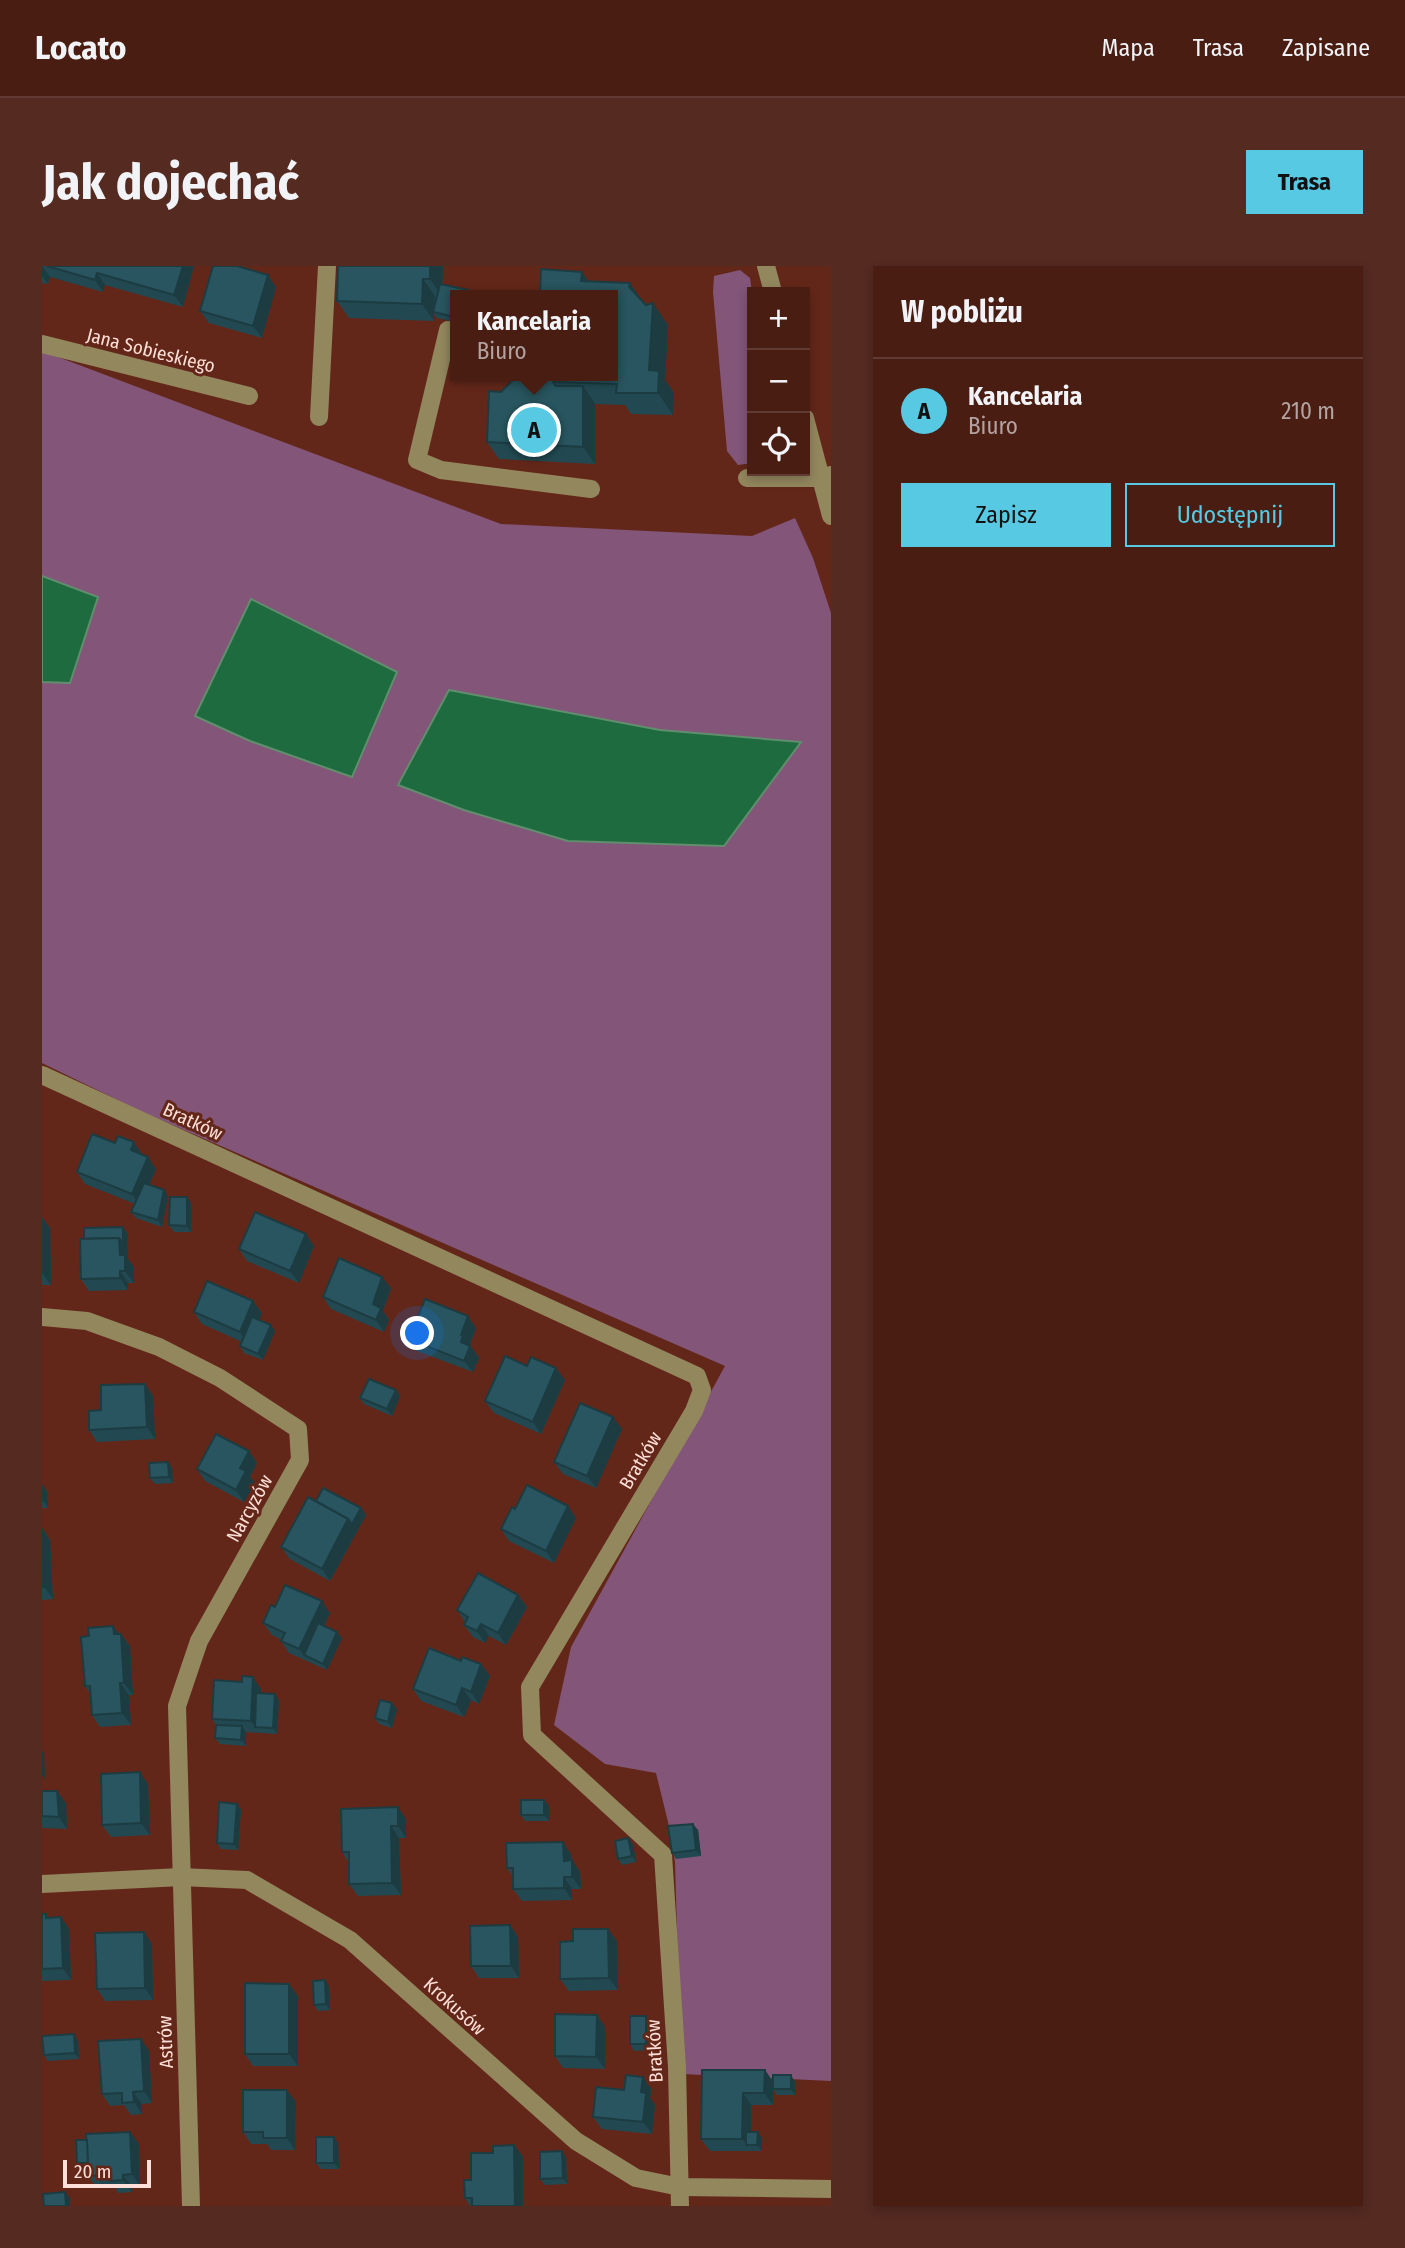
<!DOCTYPE html>
<html lang="pl">
<head>
<meta charset="utf-8">
<style>
	:root { --surface:#4a1d13; --page:#542a21; --text:#f1f3f6; --muted:#b2a2a0; --line:#613b33; --accent:#57c9e2 }
	body { margin:0; font-family:"Fira Sans Condensed",sans-serif; background:var(--page); color:var(--text) }
	.controls { position:absolute; right:21px; top:21px; display:grid; overflow:hidden; border-radius:0px; box-shadow:0 4px 10px #0003 }
	.controls button { width:63px; height:63px; display:grid; place-items:center; padding:0; border:0; border-bottom:2px solid var(--line); background:var(--surface); color:var(--text); font:35px sans-serif }
	.scale { position:absolute; left:21px; bottom:18px; width:88px; box-sizing:border-box; padding-left:7px; border:4px solid #ffdfd7; border-top:0; font-size:19px; line-height:24px; white-space:nowrap; color:#ffdfd7; -webkit-text-stroke:5px #632719; paint-order:stroke }
	.you { position:absolute; left:376px; top:1068px; width:24px; height:24px; margin:-18px; border:5px solid #fff; border-radius:50%; background:#1a73e8; box-shadow:0 0 0 10px #1a73e833 }
	.badge { display:grid; place-items:center; width:46px; height:46px; border-radius:50%; background:var(--accent); color:#111; font-size:23px; font-weight:700 }
	.pin { position:absolute; translate:-50% -50%; border:4px solid #fff; box-shadow:0 2px 7px #0006 }
	.popup { position:absolute; left:408px; top:24px; width:168px; height:91px; box-sizing:border-box; display:grid; place-content:center; border-radius:0px; background:var(--surface); filter:drop-shadow(0 2px 5px #0005); font-size:23px; white-space:nowrap; color:var(--muted) }
	.popup b { font-size:26px; color:var(--text) }
	.popup::after { content:''; position:absolute; left:50%; top:100%; margin-left:-14px; border:14px solid transparent; border-top-color:var(--surface) }
	.list { margin:0; padding:0; list-style:none }
	h2 { display:flex; justify-content:space-between; align-items:center; height:91px; margin:0; padding:0 28px; font-size:30px }
	h2 small { font-size:23px; font-weight:400; color:var(--muted) }
	.list li { display:grid; grid-template-columns:46px 1fr auto; gap:21px; align-items:center; box-sizing:border-box; height:105px; padding:0 28px; border-top:2px solid var(--line) }
	.list b { display:block; font-size:26px; white-space:nowrap }
	.list p { margin:0; font-size:23px; white-space:nowrap; color:var(--muted) }
	.list em { font-size:23px; font-style:normal; color:var(--muted) }
	.actions { display:flex; gap:14px; padding:21px 28px }
	.actions a { flex:1; padding:16px 0; border:2px solid var(--accent); border-radius:0px; text-align:center; font-size:24px; color:var(--accent) }
	.actions .main { background:var(--accent); color:#111 }
	.icon { flex:none; width:38px; height:38px; fill:none; stroke:currentColor; stroke-width:2; stroke-linecap:round; stroke-linejoin:round }
	.map { position:relative; flex:none; width:789px; height:1940px; overflow:hidden; border-radius:0px }
	header { display:flex; align-items:center; gap:42px; box-sizing:border-box; height:98px; padding:0 35px; background:var(--surface); border-bottom:2px solid var(--line) }
	header strong { font-size:33px }
	nav { display:flex; gap:38px; margin-inline-start:auto; font-size:24px }
	.intro { display:flex; align-items:center; justify-content:space-between; box-sizing:border-box; height:168px; padding:0 42px }
	h1 { margin:0; font-size:49px }
	.button { padding:18px 32px; border-radius:0px; background:var(--accent); color:#111; font-size:24px; font-weight:700 }
	main { display:flex; gap:42px; padding:0 42px }
	aside { flex:1; background:var(--surface); border-radius:0px; box-shadow:0 4px 10px #0003 }
	.map>svg:first-child { display:block }
	.green { fill:#825579 }
	.water { fill:#1d6b3f; stroke:#618e6d; stroke-width:2 }
	.lines { fill:none; stroke-linecap:round; stroke-linejoin:round }
	.minor { stroke:#93875e; stroke-width:18 }
	.wall { fill:#224952 }
	.shaded-wall { fill:#1c3c42 }
	.building { fill:#28555f; stroke:#1c3c42; stroke-width:2 }
	.labels { text-anchor:middle; stroke-width:6; stroke-linejoin:round; paint-order:stroke }
	.street-label { font-size:19px; fill:#ffdfd7; stroke:#632719 }
</style>
</head>
<body>
<header>
<strong>Locato</strong>
<nav><a>Mapa</a><a>Trasa</a><a>Zapisane</a></nav>
</header>
<div class="intro"><h1>Jak dojechać</h1><a class="button">Trasa</a></div>
<main>
<div class="map">
<svg width="789" height="1940" viewBox="0 0 789 1940">
	<rect width="100%" height="100%" fill="#632719"/>
	<g class="green">
		<path d="M698 4 708 12 710 26V197L696 199 685 185 671 26 672 10Z"/>
		<path d="M0 85 459 258 710 270 753 252 771 292 789 347V1815L639 1808 633 1596 628 1564 614 1507 563 1498 512 1459 529 1381 683 1100 94 843 0 797Z"/>
	</g>
	<g class="water">
		<path d="M0 310 56 331 28 417 0 416Z"/>
		<path d="M209 333 355 406 310 511 208 475 153 450Z"/>
		<path d="M407 424 618 464 759 476 682 580 526 575 422 544 356 519Z"/>
	</g>
	<g class="lines">
		<g class="minor">
			<path d="M724 0 731 26"/>
			<path d="M406 64 375 194 399 204 549 223"/>
			<path d="M0 78 207 130"/>
			<path d="M277 151 285 0"/>
			<path d="M763 152 789 250"/>
			<path d="M705 212H778L789 209"/>
			<path d="M0 809 655 1110 660 1124 652 1145 488 1421 490 1469 621 1589 635 1801 638 1940"/>
			<path d="M0 1051 45 1055 117 1081 178 1112 256 1163 258 1194 157 1375 135 1440 149 1940"/>
			<path d="M0 1618 139 1611 205 1614 308 1674 534 1875 594 1912 638 1921 789 1923"/>
		</g>
	</g>
	<g class="wall">
		<path d="M0 0H152L141 41 63 19 61 26 8 11 6 18 0 17Z"/>
		<path d="M296 0H401L400 18 413 29V56L395 52 392 48V55L307 52 295 35Z"/>
		<path d="M540 6 546 15 600 34 626 59 623 114 632 127 631 149 589 148 583 139 553 138V198L457 193 445 176 459 126 470 115 571 110V29H498V28Z"/>
		<path d="M234 21 220 72 167 57 158 45Z"/>
		<path d="M100 889 114 903 107 919 122 924 126 930 120 961 94 952 89 946 93 938 43 918 35 906Z"/>
		<path d="M149 937V966H132L127 959Z"/>
		<path d="M0 951 8 962 9 1019H0Z"/>
		<path d="M81 961 85 967 86 993 92 1001V1017H86V1024L47 1025 39 1013 42 973Z"/>
		<path d="M272 980 257 1017 205 995 197 983Z"/>
		<path d="M349 1022 341 1045 347 1054 342 1066 289 1043 281 1031Z"/>
		<path d="M152 1046 220 1047 217 1054 233 1065 221 1094 202 1087 198 1080 200 1076 160 1058Z"/>
		<path d="M434 1062 428 1079 437 1092 431 1106 375 1085 367 1073Z"/>
		<path d="M485 1100 523 1114 499 1168 452 1147 443 1135Z"/>
		<path d="M103 1118 111 1130 113 1173 55 1176 47 1164 59 1144Z"/>
		<path d="M354 1124 358 1130 350 1150 322 1138 318 1132Z"/>
		<path d="M580 1163 554 1222 521 1208 512 1196Z"/>
		<path d="M207 1185 215 1197 208 1211 213 1217 202 1236 163 1215 155 1203Z"/>
		<path d="M126 1196 130 1202 131 1217 113 1218 108 1212Z"/>
		<path d="M0 1220 5 1226 6 1242H0Z"/>
		<path d="M274 1235 319 1242 324 1249 288 1315 248 1293 239 1281Z"/>
		<path d="M473 1243 534 1252 512 1297 467 1275 459 1263Z"/>
		<path d="M0 1262 8 1274 11 1333 0 1334Z"/>
		<path d="M476 1329 485 1341 464 1379 447 1370 443 1377 431 1371 422 1359 423 1356 415 1344Z"/>
		<path d="M233 1341 288 1347 282 1360 300 1372 285 1404 247 1387 239 1375 240 1374 230 1369 221 1357Z"/>
		<path d="M71 1360 77 1368H79L88 1380 91 1429H87L89 1459 58 1461 50 1449 48 1427 43 1420Z"/>
		<path d="M419 1395 439 1398 448 1410 437 1438 429 1434 422 1451 379 1435 371 1423Z"/>
		<path d="M200 1416 219 1423V1427L237 1434 235 1468 204 1466V1480L178 1478 173 1472 174 1459 170 1453Z"/>
		<path d="M355 1443 350 1462 337 1458 333 1452Z"/>
		<path d="M106 1518 108 1569 69 1571 60 1559Z"/>
		<path d="M0 1525 24 1537 25 1563 0 1562Z"/>
		<path d="M502 1534 507 1540V1555H483L479 1549Z"/>
		<path d="M195 1538 199 1544 196 1584 179 1583 175 1577Z"/>
		<path d="M364 1553V1572H357L359 1629 316 1630 307 1618V1597L300 1586Z"/>
		<path d="M656 1564 659 1590 634 1593 630 1587Z"/>
		<path d="M591 1578 594 1596 580 1599 576 1593Z"/>
		<path d="M529 1588 530 1594 538 1606 539 1623H530V1634L480 1635 471 1623V1611L465 1602Z"/>
		<path d="M0 1648H4L6 1652 19 1651 27 1663 29 1714 0 1715Z"/>
		<path d="M468 1659 476 1671 477 1712H437L429 1700Z"/>
		<path d="M531 1675H575L576 1724 527 1725 518 1713Z"/>
		<path d="M110 1678 111 1734 63 1735 55 1723Z"/>
		<path d="M287 1720 288 1744 276 1745 272 1739Z"/>
		<path d="M256 1730V1800H211L203 1788Z"/>
		<path d="M555 1749 563 1761V1803L521 1802 513 1790Z"/>
		<path d="M604 1750 608 1756 609 1784 592 1785 588 1778Z"/>
		<path d="M99 1773 107 1785 110 1837 100 1838V1848L89 1849 82 1839 68 1840 60 1828Z"/>
		<path d="M36 1775 37 1793 6 1795 2 1789Z"/>
		<path d="M723 1804 731 1816H753V1829H735L731 1823V1839H709V1866L720 1872V1885H668L659 1873Z"/>
		<path d="M601 1811 609 1823 608 1832 613 1839 610 1868 560 1863 551 1851 582 1824Z"/>
		<path d="M254 1836 253 1884H229L225 1878H209L201 1866Z"/>
		<path d="M88 1866 97 1878 98 1920 90 1921V1926L76 1927 73 1921 55 1922 46 1910V1903H39L35 1897 45 1874Z"/>
		<path d="M296 1877 297 1903H279L274 1897Z"/>
		<path d="M472 1879 481 1891V1940H428L423 1932 429 1914 451 1887Z"/>
		<path d="M520 1885 524 1892 525 1918 503 1919 498 1913Z"/>
	</g>
	<g class="shaded-wall">
		<path d="M0 0 8 11 6 18 0 10Z"/>
		<path d="M141 0H152L141 41 132 29Z"/>
		<path d="M388 0H401L400 30 388 13Z"/>
		<path d="M540 6 555 28 539 15Z"/>
		<path d="M55 7 63 19 61 26 53 14Z"/>
		<path d="M226 9 234 21 220 72 211 60Z"/>
		<path d="M381 13 393 30 392 46H391L392 48V55L380 38Z"/>
		<path d="M588 17 603 39 587 21Z"/>
		<path d="M611 37 626 59 623 114 632 127 631 149 616 127 607 104Z"/>
		<path d="M541 120 553 137V198L541 181Z"/>
		<path d="M92 876 100 888 89 884Z"/>
		<path d="M106 891 114 903 99 940 90 928Z"/>
		<path d="M122 924 126 930 120 961 116 954Z"/>
		<path d="M145 931 149 937V966L145 960Z"/>
		<path d="M0 951 8 962 9 1019 0 1007Z"/>
		<path d="M81 961 85 967 86 993 92 1001V1017L83 1005 78 989 77 972Z"/>
		<path d="M264 968 272 980 257 1017 248 1005Z"/>
		<path d="M78 1005 86 1017V1024L78 1012Z"/>
		<path d="M340 1011 349 1022 341 1045 347 1054 342 1066 334 1054 331 1038Z"/>
		<path d="M211 1035 220 1047 206 1078 198 1066Z"/>
		<path d="M426 1050 434 1062 428 1079 437 1092 431 1106 422 1095 419 1076V1069Z"/>
		<path d="M229 1059 233 1065 221 1094 216 1088Z"/>
		<path d="M514 1102 523 1114 499 1168 491 1156Z"/>
		<path d="M103 1118 111 1130 113 1173 105 1161Z"/>
		<path d="M354 1124 358 1130 350 1150 345 1143Z"/>
		<path d="M571 1151 580 1163 554 1222 545 1210Z"/>
		<path d="M207 1185 215 1197 208 1211 213 1217 202 1236 194 1224 198 1202Z"/>
		<path d="M126 1196 130 1202 131 1217 127 1211Z"/>
		<path d="M1 1220 5 1226 6 1242 2 1235Z"/>
		<path d="M526 1240 534 1252 512 1297 504 1285Z"/>
		<path d="M319 1242 324 1249 288 1315 280 1303 306 1253Z"/>
		<path d="M0 1262 8 1274 11 1333 2 1321Z"/>
		<path d="M476 1329 485 1341 464 1379 456 1367Z"/>
		<path d="M280 1335 288 1347 268 1392 262 1389 257 1383Z"/>
		<path d="M439 1358 447 1370 443 1377 435 1365Z"/>
		<path d="M71 1360 80 1372 79 1368 88 1380 91 1429 82 1417 72 1368Z"/>
		<path d="M295 1366 300 1372 285 1404 281 1398Z"/>
		<path d="M439 1398 448 1410 437 1438 429 1426Z"/>
		<path d="M211 1411 219 1423 218 1461H213L209 1455Z"/>
		<path d="M78 1417 87 1429 89 1459 80 1447Z"/>
		<path d="M420 1422 429 1434 422 1451 414 1439Z"/>
		<path d="M233 1428 237 1434 235 1468 231 1462Z"/>
		<path d="M350 1437 355 1443 350 1462 346 1456Z"/>
		<path d="M200 1460 204 1466V1480L199 1474Z"/>
		<path d="M0 1484 2 1487 3 1514 0 1509Z"/>
		<path d="M98 1506 106 1518 108 1569 99 1557Z"/>
		<path d="M15 1525 24 1537 25 1563 17 1551Z"/>
		<path d="M502 1534 507 1540V1555L502 1549Z"/>
		<path d="M195 1538 199 1544 196 1584 192 1578Z"/>
		<path d="M356 1541 364 1553V1572L356 1560Z"/>
		<path d="M651 1558 656 1564 659 1590 654 1584Z"/>
		<path d="M349 1560 357 1572 359 1629 350 1617Z"/>
		<path d="M586 1572 591 1578 594 1596 590 1590Z"/>
		<path d="M521 1576 529 1588 530 1607 522 1595Z"/>
		<path d="M530 1594 538 1606 539 1623 530 1611Z"/>
		<path d="M522 1611 530 1623V1634L522 1622Z"/>
		<path d="M19 1651 27 1663 29 1714 21 1702Z"/>
		<path d="M468 1659 476 1671 477 1712 469 1700Z"/>
		<path d="M566 1663 575 1675 576 1724 567 1712Z"/>
		<path d="M102 1666 110 1678 111 1734 103 1722Z"/>
		<path d="M283 1714 287 1720 288 1744 284 1738Z"/>
		<path d="M247 1718 256 1730V1800L247 1788Z"/>
		<path d="M555 1749 563 1761V1803L554 1791Z"/>
		<path d="M604 1750 608 1756 609 1784 604 1778Z"/>
		<path d="M32 1768 36 1775 37 1793 33 1787Z"/>
		<path d="M99 1773 107 1785 110 1837 102 1825Z"/>
		<path d="M723 1804 731 1816V1839L722 1827Z"/>
		<path d="M749 1809 753 1816V1829L749 1823Z"/>
		<path d="M601 1811 609 1823 608 1832 613 1839 610 1868 601 1856 599 1826Z"/>
		<path d="M245 1824 254 1836 253 1884 245 1872Z"/>
		<path d="M91 1826 100 1838V1848L92 1836Z"/>
		<path d="M701 1827 709 1839V1879H705L700 1873Z"/>
		<path d="M88 1866 97 1878 98 1920 90 1908Z"/>
		<path d="M716 1866 720 1872V1885L715 1879Z"/>
		<path d="M292 1871 296 1877 297 1903 292 1897Z"/>
		<path d="M472 1879 481 1891V1940H473Z"/>
		<path d="M520 1885 524 1892 525 1918 521 1912Z"/>
		<path d="M81 1909 90 1921V1926L81 1914Z"/>
		<path d="M23 1926 28 1932V1940H24Z"/>
	</g>
	<g class="building">
		<path d="M5 0H141L132 29 55 7 53 14Z"/>
		<path d="M171 0H195L226 9 211 60 158 45Z"/>
		<path d="M296 0H388V13H381L380 38 295 35Z"/>
		<path d="M499 3 540 6 539 15 588 17 587 21 604 39 611 37 607 104 617 105 616 127H574L575 118 511 116V110H571V29H509L498 28Z"/>
		<path d="M398 18 426 24 424 29H413V51L391 46Z"/>
		<path d="M470 110H511V116L514 120H541V181L445 176 447 125 459 126 470 115Z"/>
		<path d="M50 868 73 877 76 870 92 876 89 884 106 891 90 928 35 906Z"/>
		<path d="M102 917 122 924 116 954 89 946Z"/>
		<path d="M128 931H145V960L127 959Z"/>
		<path d="M213 946 264 968 248 1005 197 983Z"/>
		<path d="M81 961V977L77 972 42 973V962Z"/>
		<path d="M77 972 78 989H83V1005H78V1012L39 1013 38 973Z"/>
		<path d="M297 992 340 1011 331 1038 339 1042 334 1054 281 1031Z"/>
		<path d="M165 1015 211 1035 198 1066 152 1046Z"/>
		<path d="M383 1033 426 1050 419 1069 421 1070 419 1076 428 1080 422 1095 367 1073Z"/>
		<path d="M210 1051 229 1059 216 1088 198 1080Z"/>
		<path d="M463 1090 485 1100 489 1091 514 1102 491 1156 443 1135Z"/>
		<path d="M327 1113 354 1124 345 1143 318 1132Z"/>
		<path d="M103 1118 105 1161 47 1164V1145L59 1144V1119Z"/>
		<path d="M538 1137 571 1151 545 1210 512 1196Z"/>
		<path d="M174 1168 207 1185 198 1202 204 1205 194 1224 155 1203Z"/>
		<path d="M126 1196 127 1211 108 1212 107 1197Z"/>
		<path d="M485 1219 526 1240 504 1285 459 1263 470 1241 473 1243Z"/>
		<path d="M0 1220H1L2 1235H0Z"/>
		<path d="M281 1222 319 1242 310 1258 306 1253 274 1235Z"/>
		<path d="M266 1231 306 1253 280 1303 239 1281Z"/>
		<path d="M0 1262 2 1321H0Z"/>
		<path d="M436 1307 476 1329 456 1367 439 1358 435 1365 422 1359 426 1351 415 1344Z"/>
		<path d="M243 1319 280 1335 257 1383 239 1375 243 1367 221 1357 229 1339 233 1341Z"/>
		<path d="M276 1357 295 1366 281 1398 262 1389Z"/>
		<path d="M71 1360 72 1368H79L82 1417H78L80 1447 50 1449 48 1420H43L39 1371 47 1370 46 1362Z"/>
		<path d="M387 1382 419 1395 420 1391 439 1398 429 1426 420 1422 414 1439 371 1423Z"/>
		<path d="M200 1410 211 1411 209 1455 170 1453 172 1414 200 1416Z"/>
		<path d="M214 1427 233 1428 231 1462 213 1461Z"/>
		<path d="M338 1434 350 1437 346 1456 333 1452Z"/>
		<path d="M174 1459 200 1460 199 1474 173 1472Z"/>
		<path d="M98 1506 99 1557 60 1559 59 1508Z"/>
		<path d="M0 1525H15L17 1551 0 1550Z"/>
		<rect x="479" y="1534" width="23" height="15"/>
		<path d="M177 1536 195 1538 192 1578 175 1577Z"/>
		<path d="M356 1541V1560H349L350 1617 307 1618V1586H300L299 1543Z"/>
		<path d="M651 1558 654 1584 630 1587 626 1560Z"/>
		<path d="M586 1572 590 1590 576 1593 573 1575Z"/>
		<path d="M521 1576 522 1595 530 1594V1611H522V1622L471 1623V1602H465L464 1577Z"/>
		<path d="M0 1648H4V1652L19 1651 21 1702 0 1703Z"/>
		<path d="M468 1659 469 1700H429L428 1660Z"/>
		<path d="M531 1663H566L567 1712 518 1713V1676L531 1675Z"/>
		<path d="M102 1666 103 1722 55 1723 53 1667Z"/>
		<path d="M283 1714 284 1738 272 1739 271 1715Z"/>
		<path d="M203 1717 247 1718V1788H203Z"/>
		<path d="M513 1748 555 1749 554 1791 513 1790Z"/>
		<rect x="588" y="1750" width="16" height="28"/>
		<path d="M32 1768 33 1787 2 1789 0 1770Z"/>
		<path d="M99 1773 102 1825 91 1826 92 1836 80 1837V1827L60 1828 56 1775Z"/>
		<path d="M660 1804H723L722 1827H701L700 1873H659Z"/>
		<path d="M584 1809 601 1811 599 1826 604 1827 601 1856 551 1851 554 1821 582 1824Z"/>
		<rect x="731" y="1809" width="18" height="14"/>
		<path d="M201 1824H245V1872H221V1866H201Z"/>
		<path d="M88 1866 90 1908 81 1909V1914L68 1915V1909L46 1910 44 1868Z"/>
		<path d="M704 1866H716L715 1879H704Z"/>
		<rect x="274" y="1871" width="18" height="26"/>
		<path d="M34 1874H45L46 1897H35Z"/>
		<path d="M472 1879 473 1940H430V1932H423L422 1914H429V1887H451V1880Z"/>
		<path d="M520 1885 521 1912 498 1913V1886Z"/>
		<path d="M23 1926 24 1940H2L1 1928Z"/>
	</g>
	<g class="labels">
		<g class="street-label">
			<text transform="translate(109 84) rotate(14)" y="7">Jana Sobieskiego</text>
			<text transform="translate(151 855) rotate(25)" y="7">Bratków</text>
			<text transform="translate(598 1194) rotate(-59)" y="7">Bratków</text>
			<text transform="translate(207 1242) rotate(-61)" y="7">Narcyzów</text>
			<text transform="translate(413 1740) rotate(42)" y="7">Krokusów</text>
			<text transform="translate(123 1776) rotate(-92)" y="7">Astrów</text>
			<text transform="translate(612 1785) rotate(-93)" y="7">Bratków</text>
		</g>
	</g>
</svg>
<div class="controls">
<button>+</button>
<button>−</button>
<button><svg class="icon" aria-label="locate" viewBox="0 0 24 24"><circle cx="12" cy="12" r="6"/><path d="M12 2v4M12 18v4M2 12h4M18 12h4"/></svg></button>
</div>
<div class="scale">20 m</div>
<div class="you"></div>
<div class="pin badge" style="left:492px;top:164px">A</div>
<div class="popup"><b>Kancelaria</b>Biuro</div>
</div>
<aside>
<h2>W pobliżu<small></small></h2>
<ul class="list">
<li><span class="badge">A</span><div><b>Kancelaria</b><p>Biuro</p></div><em>210 m</em></li>
</ul>
<div class="actions"><a class="main">Zapisz</a><a>Udostępnij</a></div>
</aside>
</main>
</body>
</html>
